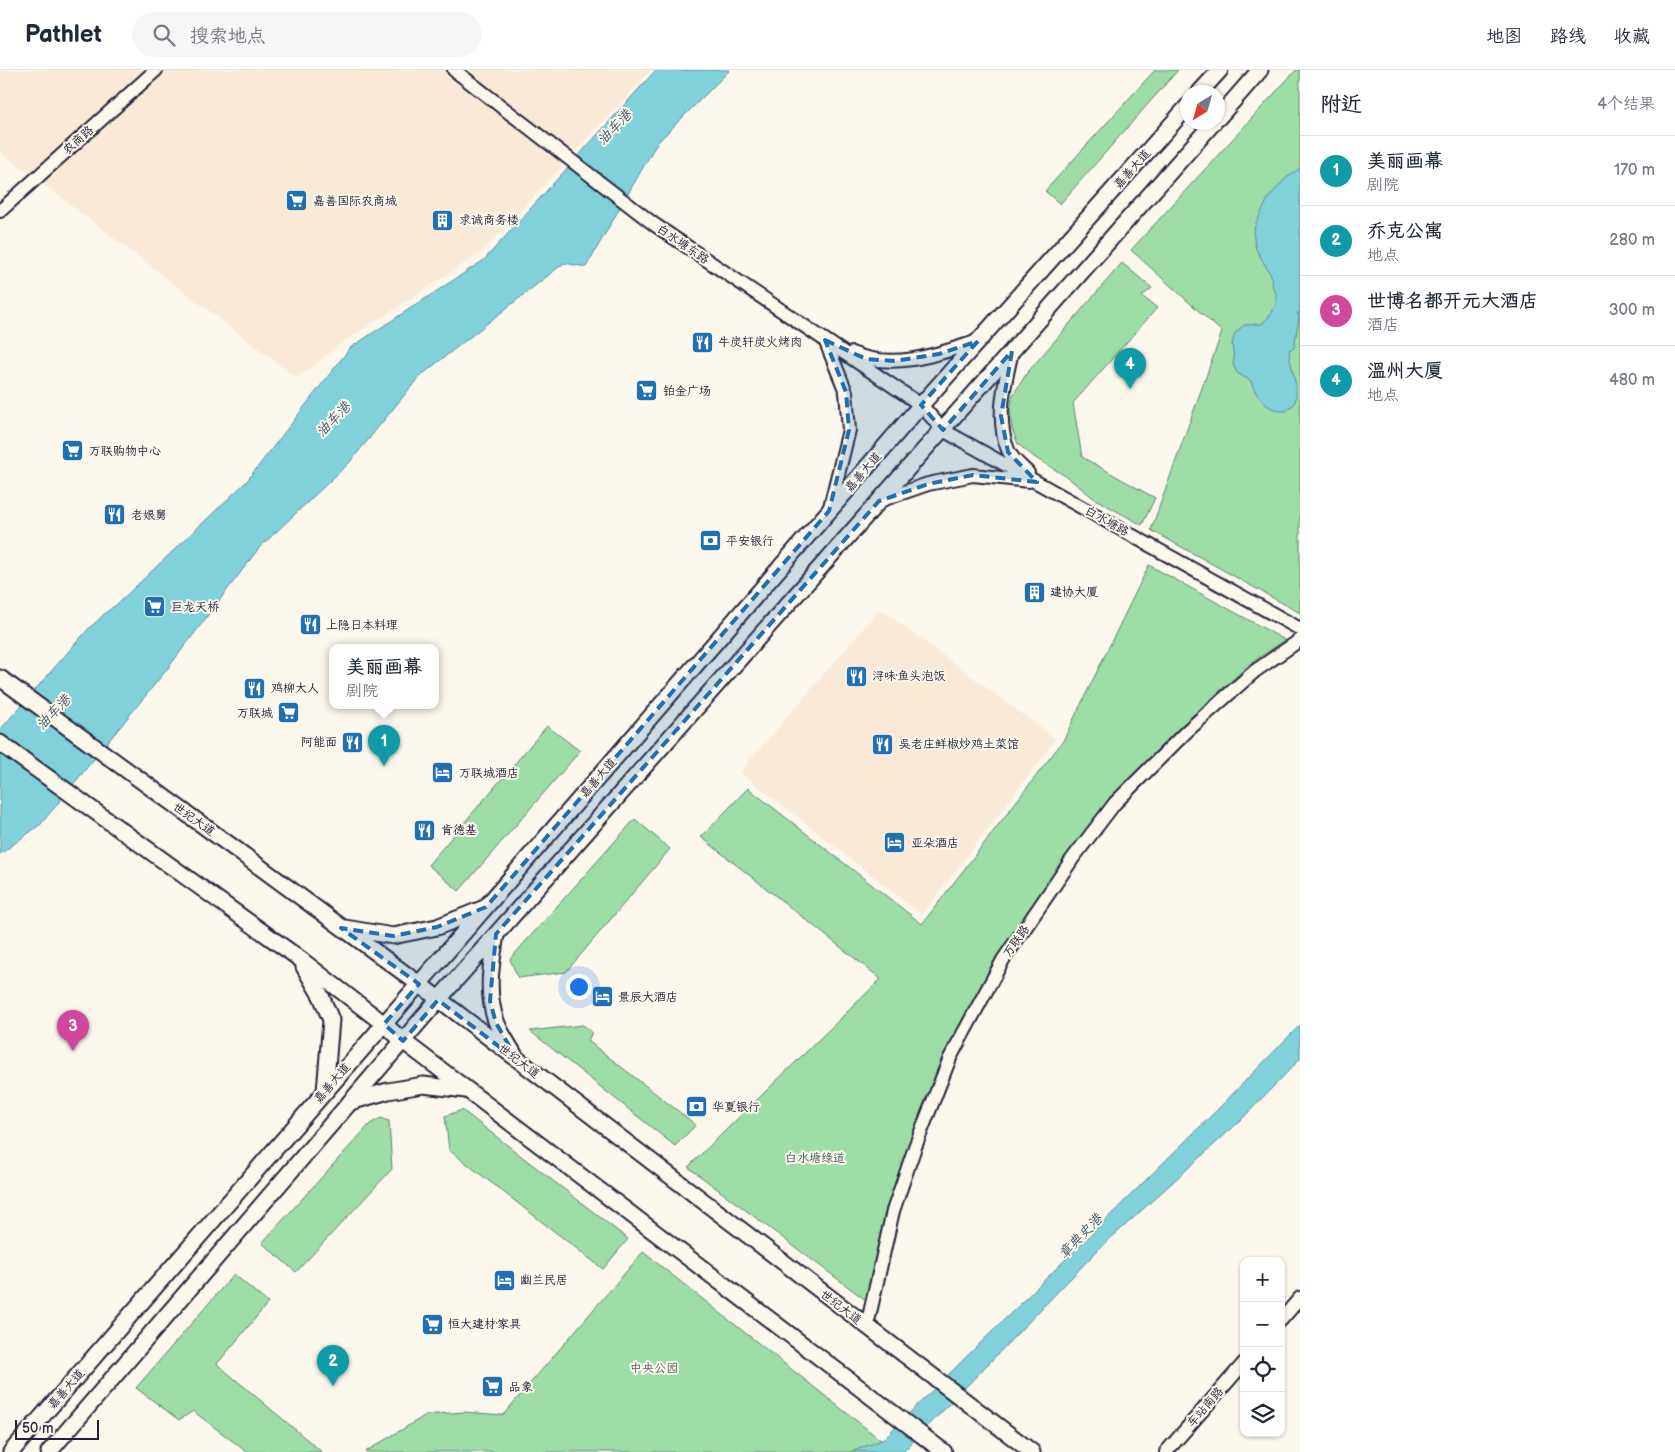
<!DOCTYPE html>
<html lang="zh">
<head>
<meta charset="utf-8">
<style>
	:root { --surface:#fff; --page:#f6f6f7; --text:#1f2937; --muted:#747a83; --line:#e0e1e3; --accent:#2563eb }
	body { margin:0; font-family:"Balsamiq Sans","LXGW WenKai TC",sans-serif; background:var(--page); color:var(--text) }
	.controls { position:absolute; right:15px; bottom:15px; display:grid; overflow:hidden; border-radius:10px; box-shadow:0 1px 4px #0004 }
	.controls button { width:45px; height:45px; display:grid; place-items:center; padding:0; border:0; border-bottom:1px solid var(--line); background:var(--surface); color:var(--text); font:25px sans-serif }
	.compass { position:absolute; left:1180px; top:15px; width:45px; height:45px; border-radius:50%; background:var(--surface); box-shadow:0 1px 4px #0004; rotate:217deg }
	.scale { position:absolute; left:15px; bottom:12px; width:84px; box-sizing:border-box; padding-left:5px; border:2px solid #22223b; border-top:0; font-size:14px; line-height:18px; white-space:nowrap; color:#22223b; -webkit-text-stroke:4px #fbf7ec; paint-order:stroke }
	.you { position:absolute; left:578px; top:916px; width:18px; height:18px; margin:-12px; border:4px solid #fff; border-radius:50%; background:#1a73e8; box-shadow:0 0 0 8px #1a73e833 }
	.badge { display:grid; place-items:center; width:32px; height:32px; border-radius:50%; background:var(--accent); color:#fff; font-size:16px; font-weight:700 }
	.pin { position:absolute; translate:-50% -41px; filter:drop-shadow(0 1px 2px #0008) }
	.pin::after { content:''; position:absolute; top:26px; width:18px; height:15px; background:inherit; clip-path:polygon(0 0,100% 0,50% 100%) }
	.popup { position:absolute; left:329px; top:574px; width:110px; height:65px; box-sizing:border-box; display:grid; place-content:center; border-radius:10px; background:var(--surface); filter:drop-shadow(0 1px 4px #0005); font-size:16px; white-space:nowrap; color:var(--muted) }
	.popup b { font-size:19px; color:var(--text) }
	.popup::after { content:''; position:absolute; left:50%; top:100%; margin-left:-10px; border:10px solid transparent; border-top-color:var(--surface) }
	.list { margin:0; padding:0; list-style:none }
	h2 { display:flex; justify-content:space-between; align-items:center; height:65px; margin:0; padding:0 20px; font-size:21px }
	h2 small { font-size:16px; font-weight:400; color:var(--muted) }
	.list li { display:grid; grid-template-columns:32px 1fr auto; gap:15px; align-items:center; box-sizing:border-box; height:70px; padding:0 20px; border-top:1px solid var(--line) }
	.list b { display:block; font-size:19px; white-space:nowrap }
	.list p { margin:0; font-size:16px; white-space:nowrap; color:var(--muted) }
	.list em { font-size:16px; font-style:normal; color:var(--muted) }
	.icon { flex:none; width:28px; height:28px; fill:none; stroke:currentColor; stroke-width:2; stroke-linecap:round; stroke-linejoin:round }
	.map { position:relative; flex:none; width:1300px; height:1382px; overflow:hidden }
	header { display:flex; align-items:center; gap:30px; box-sizing:border-box; height:70px; padding:0 25px; background:var(--surface); border-bottom:1px solid var(--line) }
	header strong { font-size:24px }
	nav { display:flex; gap:28px; margin-inline-start:auto; font-size:18px }
	.search { width:350px; height:45px; background:var(--page); display:flex; align-items:center; gap:12px; box-sizing:border-box; padding:0 18px; border-radius:28px; color:var(--muted); font-size:19px }
	main { display:flex }
	aside { flex:1; background:var(--surface) }
	.map>svg:first-child { display:block }
	.built { fill:#f8ead6 }
	.green { fill:#9edda6; stroke:#608070 }
	.water { fill:#81d1db; stroke:#5b8b9b }
	.lines { fill:none; stroke-linecap:round; stroke-linejoin:round }
	.minor-casing { stroke:#22223b; stroke-width:16 }
	.major-casing { stroke:#22223b; stroke-width:19 }
	.minor { stroke:#fbf7ec; stroke-width:12 }
	.major { stroke:#fbf7ec; stroke-width:15 }
	.marked { fill:#1f6fb2; fill-opacity:0.2; stroke:#1f6fb2; stroke-width:4; stroke-dasharray:10 6; stroke-linejoin:round }
	.labels { text-anchor:middle; stroke-width:4; stroke-linejoin:round; paint-order:stroke }
	.street-label { font-size:12px; fill:#22223b; stroke:#fbf7ec }
	.poi-label { font-size:12px; fill:#22223b; stroke:#fbf7ec; text-anchor:start }
	.park-label { font-size:12px; fill:#475a5b; stroke:#fbf7ec }
	.water-label { font-size:14px; font-style:italic; fill:#3e576b; stroke:#fbf7ec }
</style>
</head>
<body>
<header>
<strong>Pathlet</strong>
<div class="search"><svg class="icon" aria-label="search" viewBox="0 0 24 24"><circle cx="10" cy="10" r="6"/><path d="M15 15l6 6"/></svg>搜索地点</div>
<nav><a>地图</a><a>路线</a><a>收藏</a></nav>
</header>
<main>
<div class="map">
<svg width="1300" height="1382" viewBox="0 0 1300 1382">
	<rect width="100%" height="100%" fill="#fbf7ec"/>
	<filter id="ink" filterUnits="userSpaceOnUse"><feTurbulence type="fractalNoise" baseFrequency=".02" numOctaves="2"/><feDisplacementMap in="SourceGraphic" scale="10" xChannelSelector="R" yChannelSelector="G"/><feConvolveMatrix kernelMatrix="1 2 1 2 8 2 1 2 1" color-interpolation-filters="sRGB"/></filter>
	<g filter="url(#ink)">
		<g class="built">
			<path d="M0 0H651L482 182 342 273 297 308 0 81Z"/>
			<path d="M880 539 1056 669 922 845 740 702Z"/>
		</g>
		<g class="green">
			<path d="M1155 0H1178L1060 134 1045 121Z"/>
			<path d="M1296 0H1300V543L1151 460 1222 262 1131 180Z"/>
			<path d="M1122 193 1152 218 1142 226 1157 238 1073 333 1082 387 1155 428 1142 455 1095 429 1067 407 1034 387 1018 374 1012 359 1010 340 1013 325 1027 303Z"/>
			<path d="M1149 495 1285 570 1251 593 1183 654 1111 727 1070 781 998 885 944 986 910 1074 886 1139 867 1231 688 1097 881 909 701 767 748 718 922 854 1063 671Z"/>
			<path d="M547 656 580 681 459 821 428 795Z"/>
			<path d="M635 749 670 779 566 902 518 908 510 889Z"/>
			<path d="M583 955 592 962 588 971 696 1055 675 1076 530 961Z"/>
			<path d="M462 1040 628 1169 603 1199 449 1080 445 1046Z"/>
			<path d="M381 1048 389 1051 392 1099 296 1202 262 1173 370 1054Z"/>
			<path d="M643 1182 896 1382H365L426 1345 464 1342 503 1345Z"/>
			<path d="M234 1204 268 1233 217 1294 322 1382H247L193 1341 179 1350 136 1318Z"/>
		</g>
		<g class="water">
			<path d="M656 0H730L657 73 586 197 564 193 419 307 350 392 259 478 168 598 41 754 0 784V660L90 557C100 550 105 541 115 536L246 412 350 278 484 190Z"/>
			<path d="M1300 98V243H1297L1299 247 1294 278 1289 280 1290 289 1296 316V328L1294 334 1286 341C1269 342 1256 328 1251 311L1237 303 1233 294 1234 289 1232 274 1235 263 1244 255 1261 254 1264 252 1272 243 1276 233V223L1272 216 1273 209 1256 179 1253 163 1256 153 1269 127 1285 109Z"/>
			<path d="M1300 955V989L1239 1052 1098 1180 903 1382H851L882 1370 1217 1040Z"/>
		</g>
		<g class="lines">
			<defs>
				<g id="minor">
					<path d="M454 0 655 155 921 335 943 360 1300 559"/>
					<path d="M0 141 156 0"/>
					<path d="M825 270 846 322 849 360 829 441"/>
					<path d="M1012 281C1005 313 995 348 1008 380 1011 388 1022 397 1028 403"/>
					<path d="M852 283C893 301 939 284 978 271"/>
					<path d="M879 431 928 414 973 405 1029 411"/>
					<path d="M1281 1250 1300 1228"/>
					<path d="M867 1256 893 1141 915 1077 950 988 1003 890 1073 788 1115 733 1187 661 1255 601 1300 570"/>
					<path d="M1166 1382 1244 1293"/>
				</g>
				<g id="major">
					<path d="M1200 22 1220 0"/>
					<path d="M1218 48 1260 0"/>
					<path d="M0 608 234 778 419 914 1032 1382"/>
					<path d="M0 673 300 889 384 954 403 971 944 1382"/>
					<path d="M345 858 393 866 437 857 482 839"/>
					<path d="M496 865C491 894 486 923 496 951 500 963 509 975 515 986"/>
					<path d="M304 897 321 926 331 950 325 1021"/>
					<path d="M350 1032 388 1021 423 1015 466 1020"/>
					<path d="M11 1382 419 914 921 335 1188 36"/>
					<path d="M49 1382 438 930 1214 52"/>
				</g>
			</defs>
			<use href="#minor" class="minor-casing"/>
			<use href="#major" class="major-casing"/>
			<use href="#minor" class="minor"/>
			<use href="#major" class="major"/>
		</g>
	</g>
	<path class="marked" d="M825 270 866 289 895 291 939 284 978 271 921 335 943 360 1012 281 1001 346 1008 382 1037 412 973 405 928 414 879 431 496 864 490 931 496 953 518 991 438 930 403 971 384 954 419 914 341 858 393 866 437 857 486 837 829 441 849 360 846 322Z"/>
	<defs>
		<symbol id="supermarket-square" viewBox="-11 -11 22 22"><rect x="-9" y="-9" width="18" height="18" rx="4" fill="#1f6fb2" stroke="#fbf7ec"/><path d="M-6-5.5h2.5l.6 2H6L4.5 2H-2.5L-4.4-4H-6ZM-1.5 3.2a1.3 1.3 0 1 0 .1 0ZM3 3.2a1.3 1.3 0 1 0 .1 0Z" fill="#fff"/></symbol>
		<symbol id="building-square" viewBox="-11 -11 22 22"><rect x="-9" y="-9" width="18" height="18" rx="4" fill="#1f6fb2" stroke="#fbf7ec"/><path d="M-4-6H4V6H1V3H-1V6H-4ZM-2.5-4.3h1.7v1.8h-1.7ZM.8-4.3h1.7v1.8H.8ZM-2.5-1h1.7V.8h-1.7ZM.8-1h1.7V.8H.8Z" fill="#fff"/></symbol>
		<symbol id="restaurant-square" viewBox="-11 -11 22 22"><rect x="-9" y="-9" width="18" height="18" rx="4" fill="#1f6fb2" stroke="#fbf7ec"/><path d="M-5-6h1v4h1v-4h1v4h1v-4h1v5L-1.5 .5V6h-2V.5L-5-1ZM5-6V6H3V1.5H1.5Q1.5-4 5-6Z" fill="#fff"/></symbol>
		<symbol id="bank-square" viewBox="-11 -11 22 22"><rect x="-9" y="-9" width="18" height="18" rx="4" fill="#1f6fb2" stroke="#fbf7ec"/><path d="M-6-4H6V4H-6ZM0-2.3a2.3 2.3 0 1 0 0 4.6a2.3 2.3 0 1 0 0-4.6Z" fill="#fff"/></symbol>
		<symbol id="hotel-square" viewBox="-11 -11 22 22"><rect x="-9" y="-9" width="18" height="18" rx="4" fill="#1f6fb2" stroke="#fbf7ec"/><path d="M-6-4.5h1.5V1H6V5H4.5V3h-9V5H-6ZM-4 0a1.8 1.8 0 1 1 3.6 0ZM.5 0V-2.5h3Q6-2.5 6 0Z" fill="#fff"/></symbol>
	</defs>
	<g fill-rule="evenodd">
		<use href="#supermarket-square" x="284" y="118" width="25" height="25"/>
		<use href="#building-square" x="430" y="138" width="25" height="25"/>
		<use href="#restaurant-square" x="690" y="260" width="25" height="25"/>
		<use href="#supermarket-square" x="634" y="308" width="25" height="25"/>
		<use href="#supermarket-square" x="60" y="368" width="25" height="25"/>
		<use href="#restaurant-square" x="102" y="432" width="25" height="25"/>
		<use href="#bank-square" x="698" y="458" width="25" height="25"/>
		<use href="#building-square" x="1022" y="510" width="25" height="25"/>
		<use href="#supermarket-square" x="142" y="524" width="25" height="25"/>
		<use href="#restaurant-square" x="298" y="542" width="25" height="25"/>
		<use href="#restaurant-square" x="844" y="594" width="25" height="25"/>
		<use href="#restaurant-square" x="242" y="606" width="25" height="25"/>
		<use href="#supermarket-square" x="276" y="630" width="25" height="25"/>
		<use href="#restaurant-square" x="340" y="660" width="25" height="25"/>
		<use href="#restaurant-square" x="870" y="662" width="25" height="25"/>
		<use href="#hotel-square" x="430" y="690" width="25" height="25"/>
		<use href="#restaurant-square" x="412" y="748" width="25" height="25"/>
		<use href="#hotel-square" x="882" y="760" width="25" height="25"/>
		<use href="#hotel-square" x="590" y="914" width="25" height="25"/>
		<use href="#bank-square" x="684" y="1024" width="25" height="25"/>
		<use href="#hotel-square" x="492" y="1198" width="25" height="25"/>
		<use href="#supermarket-square" x="420" y="1242" width="25" height="25"/>
		<use href="#supermarket-square" x="480" y="1304" width="25" height="25"/>
	</g>
	<g class="labels">
		<g class="street-label">
			<text transform="translate(78 70) rotate(-42)" y="4">农商路</text>
			<text transform="translate(1132 99) rotate(-48)" y="4">嘉善大道</text>
			<text transform="translate(683 174) rotate(34)" y="4">白水塘东路</text>
			<text transform="translate(863 402) rotate(-49)" y="4">嘉善大道</text>
			<text transform="translate(1107 451) rotate(29)" y="4">白水塘路</text>
			<text transform="translate(598 708) rotate(-49)" y="4">嘉善大道</text>
			<text transform="translate(194 749) rotate(35)" y="4">世纪大道</text>
			<text transform="translate(1016 871) rotate(-55)" y="4">万联路</text>
			<text transform="translate(519 991) rotate(37)" y="4">世纪大道</text>
			<text transform="translate(332 1013) rotate(-49)" y="4">嘉善大道</text>
			<text transform="translate(841 1237) rotate(37)" y="4">世纪大道</text>
			<text transform="translate(66 1319) rotate(-49)" y="4">嘉善大道</text>
			<text transform="translate(1205 1337) rotate(-49)" y="4">车站南路</text>
		</g>
		<g class="poi-label">
			<text x="313" y="135">嘉善国际农商城</text>
			<text x="459" y="154">求诚商务楼</text>
			<text x="718" y="276">牛炭轩炭火烤肉</text>
			<text x="663" y="325">铂金广场</text>
			<text x="89" y="385">万联购物中心</text>
			<text x="131" y="449">老娘舅</text>
			<text x="726" y="475">平安银行</text>
			<text x="1050" y="526">建协大厦</text>
			<text x="171" y="541">巨龙天桥</text>
			<text x="326" y="559">上隐日本料理</text>
			<text x="872" y="610">浔味·鱼头泡饭</text>
			<text x="271" y="622">鸡柳大人</text>
			<text x="273" y="647" text-anchor="end">万联城</text>
			<text x="337" y="676" text-anchor="end">阿能面</text>
			<text x="899" y="678">吴老庄鲜椒炒鸡土菜馆</text>
			<text x="459" y="707">万联城酒店</text>
			<text x="441" y="764">肯德基</text>
			<text x="911" y="777">亚朵酒店</text>
			<text x="618" y="931">景辰大酒店</text>
			<text x="712" y="1041">华夏银行</text>
			<text x="520" y="1214">幽兰民居</text>
			<text x="448" y="1258">恒大建材·家具</text>
			<text x="509" y="1321">品象</text>
		</g>
		<g class="park-label">
			<text x="815" y="1092">白水塘绿道</text>
			<text x="654" y="1302">中央公园</text>
		</g>
		<g class="water-label">
			<text transform="translate(614 57) rotate(-46)" y="5">油车港</text>
			<text transform="translate(333 349) rotate(-46)" y="5">油车港</text>
			<text transform="translate(53 642) rotate(-46)" y="5">油车港</text>
			<text transform="translate(1080 1166) rotate(-46)" y="5">章典史港</text>
		</g>
	</g>
</svg>
<div class="controls">
<button>+</button>
<button>−</button>
<button><svg class="icon" aria-label="locate" viewBox="0 0 24 24"><circle cx="12" cy="12" r="6"/><path d="M12 2v4M12 18v4M2 12h4M18 12h4"/></svg></button>
<button><svg class="icon" aria-label="layers" viewBox="0 0 24 24"><path d="M12 4l9 5-9 5-9-5zM3 14l9 5 9-5"/></svg></button>
</div>
<svg class="compass" viewBox="-18 -18 36 36"><path d="M0-13l5 13h-10z" fill="#e53935"/><path d="M0 13l5-13h-10z" fill="#747a83"/></svg>
<div class="scale">50 m</div>
<div class="you"></div>
<div class="pin badge" style="left:384px;top:696px;background:#0f9aa8">1</div>
<div class="popup"><b>美丽画幕</b>剧院</div>
<div class="pin badge" style="left:333px;top:1316px;background:#0f9aa8">2</div>
<div class="pin badge" style="left:73px;top:981px;background:#d1479c">3</div>
<div class="pin badge" style="left:1130px;top:319px;background:#0f9aa8">4</div>
</div>
<aside>
<h2>附近<small>4个结果</small></h2>
<ul class="list">
<li><span class="badge" style="background:#0f9aa8">1</span><div><b>美丽画幕</b><p>剧院</p></div><em>170 m</em></li>
<li><span class="badge" style="background:#0f9aa8">2</span><div><b>乔克公寓</b><p>地点</p></div><em>280 m</em></li>
<li><span class="badge" style="background:#d1479c">3</span><div><b>世博名都开元大酒店</b><p>酒店</p></div><em>300 m</em></li>
<li><span class="badge" style="background:#0f9aa8">4</span><div><b>温州大厦</b><p>地点</p></div><em>480 m</em></li>
</ul>
</aside>
</main>
</body>
</html>
